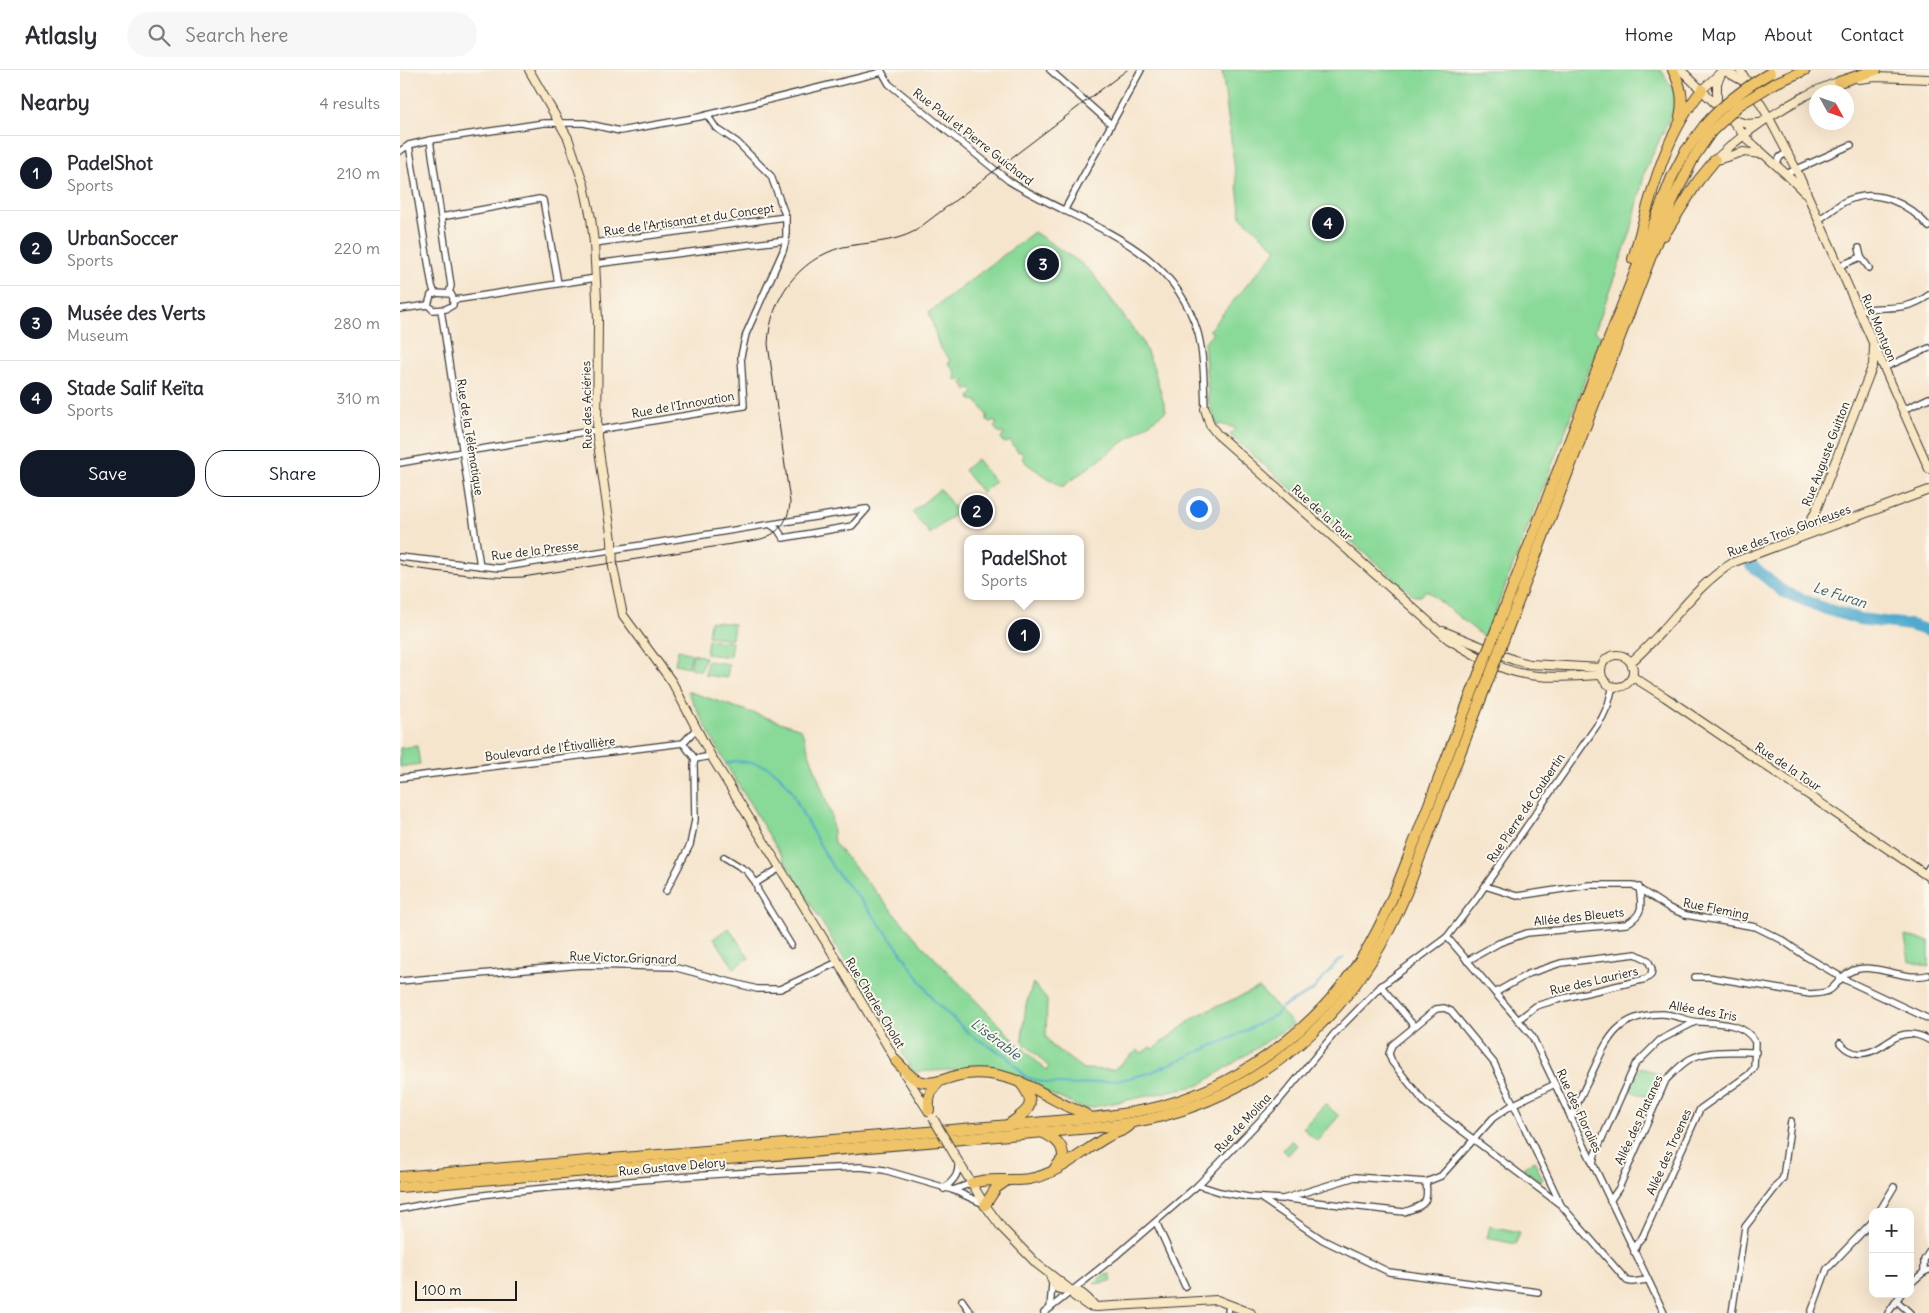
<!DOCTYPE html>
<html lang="en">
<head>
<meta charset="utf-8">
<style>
	:root { --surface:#fff; --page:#f7f7f7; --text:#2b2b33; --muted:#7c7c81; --line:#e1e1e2; --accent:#111827 }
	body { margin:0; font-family:Delius,sans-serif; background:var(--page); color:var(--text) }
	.controls { position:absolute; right:15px; bottom:15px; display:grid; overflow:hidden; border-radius:10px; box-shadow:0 5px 20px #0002 }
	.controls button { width:45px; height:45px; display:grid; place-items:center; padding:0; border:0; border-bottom:1px solid var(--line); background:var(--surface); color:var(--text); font:25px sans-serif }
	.compass { position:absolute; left:1409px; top:15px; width:45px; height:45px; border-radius:50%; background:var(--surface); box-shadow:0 5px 20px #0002; rotate:130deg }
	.scale { position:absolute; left:15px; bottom:12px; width:102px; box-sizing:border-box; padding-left:5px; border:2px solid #1c1c1c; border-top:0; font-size:14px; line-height:18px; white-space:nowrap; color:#1c1c1c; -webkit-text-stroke:4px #fbf7ec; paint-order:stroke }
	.you { position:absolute; left:798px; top:438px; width:18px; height:18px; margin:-12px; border:4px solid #fff; border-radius:50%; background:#1a73e8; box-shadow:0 0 0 8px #1a73e833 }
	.badge { display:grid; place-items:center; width:32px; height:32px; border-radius:50%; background:var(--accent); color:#fff; font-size:16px; font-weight:700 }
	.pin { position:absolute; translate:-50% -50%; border:2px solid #fff; box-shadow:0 1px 5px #0006 }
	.popup { position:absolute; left:564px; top:465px; width:120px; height:65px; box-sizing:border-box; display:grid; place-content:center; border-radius:10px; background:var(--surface); filter:drop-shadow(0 1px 4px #0005); font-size:16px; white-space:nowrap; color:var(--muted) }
	.popup b { font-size:19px; color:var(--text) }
	.popup::after { content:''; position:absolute; left:50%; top:100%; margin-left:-10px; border:10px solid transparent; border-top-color:var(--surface) }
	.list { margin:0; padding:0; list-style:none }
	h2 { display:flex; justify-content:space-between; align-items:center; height:65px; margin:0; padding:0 20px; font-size:21px }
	h2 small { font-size:16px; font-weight:400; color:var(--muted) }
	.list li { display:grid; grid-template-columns:32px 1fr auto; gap:15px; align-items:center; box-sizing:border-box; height:75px; padding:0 20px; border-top:1px solid var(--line) }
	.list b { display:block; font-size:19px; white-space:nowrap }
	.list p { margin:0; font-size:16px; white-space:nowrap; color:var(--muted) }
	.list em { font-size:16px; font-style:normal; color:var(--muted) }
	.actions { display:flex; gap:10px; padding:15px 20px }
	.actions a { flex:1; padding:11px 0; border:1px solid var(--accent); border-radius:20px; text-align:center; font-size:18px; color:var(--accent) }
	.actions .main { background:var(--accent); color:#fff }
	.icon { flex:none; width:28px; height:28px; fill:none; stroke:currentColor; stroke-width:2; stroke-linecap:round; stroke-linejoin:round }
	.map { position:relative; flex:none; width:1529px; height:1243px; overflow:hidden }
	header { display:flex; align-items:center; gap:30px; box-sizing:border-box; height:70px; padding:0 25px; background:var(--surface); border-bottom:1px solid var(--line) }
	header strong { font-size:24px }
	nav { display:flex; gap:28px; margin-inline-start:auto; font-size:18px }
	.search { width:350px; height:45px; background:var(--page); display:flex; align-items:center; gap:12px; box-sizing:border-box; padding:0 18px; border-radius:28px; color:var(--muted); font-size:19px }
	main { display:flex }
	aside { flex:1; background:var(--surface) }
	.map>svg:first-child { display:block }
	.green { fill:#89d998; stroke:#527a5a }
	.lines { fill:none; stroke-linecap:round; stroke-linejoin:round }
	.stream { stroke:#51aace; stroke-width:2 }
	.river { stroke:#51aace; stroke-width:12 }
	.street-casing { stroke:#3d3a37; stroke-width:8 }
	.secondary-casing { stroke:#3d3a37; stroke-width:10 }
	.highway-casing { stroke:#3d3a37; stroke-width:12 }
	.street { stroke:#fff; stroke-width:5.5 }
	.secondary { stroke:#f9e7c3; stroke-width:8 }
	.highway { stroke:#efc469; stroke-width:10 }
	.tram { stroke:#1c1c1c; stroke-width:1 }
	.secondary-bridge-casing { stroke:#3d3a37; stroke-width:10; stroke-linecap:butt }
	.highway-bridge-casing { stroke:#3d3a37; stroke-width:12; stroke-linecap:butt }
	.secondary-bridge { stroke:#f9e7c3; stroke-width:8 }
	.highway-bridge { stroke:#efc469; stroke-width:10 }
	.labels { text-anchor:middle; stroke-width:4; stroke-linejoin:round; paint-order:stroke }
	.street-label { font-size:12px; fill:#1c1c1c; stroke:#fbf7ec }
	.water-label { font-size:14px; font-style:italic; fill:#345c6c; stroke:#fbf7ec }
</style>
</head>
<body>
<header>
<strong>Atlasly</strong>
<div class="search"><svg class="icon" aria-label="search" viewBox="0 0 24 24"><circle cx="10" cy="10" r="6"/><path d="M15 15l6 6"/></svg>Search here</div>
<nav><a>Home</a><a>Map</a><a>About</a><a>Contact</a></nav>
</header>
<main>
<aside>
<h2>Nearby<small>4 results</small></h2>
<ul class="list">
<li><span class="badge">1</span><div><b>PadelShot</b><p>Sports</p></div><em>210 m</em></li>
<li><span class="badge">2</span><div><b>UrbanSoccer</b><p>Sports</p></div><em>220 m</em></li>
<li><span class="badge">3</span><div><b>Musée des Verts</b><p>Museum</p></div><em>280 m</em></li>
<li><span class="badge">4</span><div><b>Stade Salif Keïta</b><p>Sports</p></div><em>310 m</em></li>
</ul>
<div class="actions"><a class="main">Save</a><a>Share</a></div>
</aside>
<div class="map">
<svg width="1529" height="1243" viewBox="0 0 1529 1243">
	<rect width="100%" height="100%" fill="#fbf7ec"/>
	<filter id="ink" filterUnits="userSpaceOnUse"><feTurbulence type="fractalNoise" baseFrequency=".02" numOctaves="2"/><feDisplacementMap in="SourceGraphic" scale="10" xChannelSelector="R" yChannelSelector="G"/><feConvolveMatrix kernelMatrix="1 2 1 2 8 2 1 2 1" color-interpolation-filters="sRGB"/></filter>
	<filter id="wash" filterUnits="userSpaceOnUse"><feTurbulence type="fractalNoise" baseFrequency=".0096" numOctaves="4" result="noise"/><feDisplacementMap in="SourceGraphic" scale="20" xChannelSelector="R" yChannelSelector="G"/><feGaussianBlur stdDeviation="1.12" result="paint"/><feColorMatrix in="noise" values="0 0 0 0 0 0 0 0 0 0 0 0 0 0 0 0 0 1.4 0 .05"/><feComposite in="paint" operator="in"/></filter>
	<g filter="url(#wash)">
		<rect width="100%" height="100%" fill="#f6e5cd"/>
		<g class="green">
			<path d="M822 0H1261L1274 21 1276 34 1245 101 1231 161 1195 261 1202 266 1085 568 1026 520 1021 526H1014L830 365 836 358 820 354 817 356 809 334 804 272 813 263 809 260 877 179 841 147Z"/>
			<path d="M634 162 678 191 692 203 742 271 753 296 766 341 662 417 627 394 622 388 624 386 620 381 618 382 610 371 606 373 602 371 601 368 604 364 603 362 600 364 594 357 597 354 594 350 591 352 587 351V345L577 331 571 330 570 327 574 322 570 318 567 320 562 313 565 311 564 309 559 311 555 309 556 303 548 293 551 291 539 276 529 242Z"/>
			<path d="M577 389 595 412 582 423 564 400Z"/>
			<path d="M540 419 558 442 530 464 512 442Z"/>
			<path d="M310 551 334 554 332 569 308 566Z"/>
			<path d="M308 569 332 572 330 587 306 584Z"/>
			<path d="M278 580 292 584 288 597 275 594Z"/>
			<path d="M293 584 305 587 301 601 290 598Z"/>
			<path d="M307 591 329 594 327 608 305 605Z"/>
			<path d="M287 621 401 659 431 745 434 773 518 871 616 972 646 1000 649 997 625 974 622 969 626 935 633 913 647 930 646 966 651 975 683 999 713 1000 738 980 742 983 750 977 753 979 798 945 859 918 893 954 800 1015 684 1039 591 998 513 1002 471 927H467L327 696Z"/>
			<path d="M17 676 20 694 0 697V678Z"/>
			<path d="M329 858 349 888 334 898 314 868Z"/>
			<path d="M1505 866 1529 871V897L1509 891Z"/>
			<path d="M1241 997 1261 1005 1250 1029 1229 1020Z"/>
			<path d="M925 1034 939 1046 917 1071 903 1058Z"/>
			<path d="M892 1070 897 1075 888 1085 883 1080Z"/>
			<path d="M1134 1090 1142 1108 1140 1111 1123 1098Z"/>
			<path d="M1090 1156 1119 1162 1116 1174 1087 1168Z"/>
			<path d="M710 1204 712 1211 694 1214 702 1206Z"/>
		</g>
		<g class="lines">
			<path class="stream" d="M327 694 333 691 354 693 368 697 379 705 392 721 402 743 433 798 465 835 498 878 535 932 571 965 606 986 626 1007 646 1013 676 1015 725 1009 749 1003 835 966 876 945 882 937 912 921 937 892 944 888"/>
			<path class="river" d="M1351 495 1382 521 1426 539 1459 549 1510 555 1529 561"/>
		</g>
	</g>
	<g filter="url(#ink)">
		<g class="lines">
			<defs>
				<g id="street">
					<path d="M481 0 489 14 609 111C681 156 771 171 798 263 804 286 804 314 805 339"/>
					<path d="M650 0 711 54"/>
					<path d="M30 70 51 216 49 223"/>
					<path d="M9 75 32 216 35 224"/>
					<path d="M0 81 9 75 30 70 144 53H184L220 61 299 47 482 2"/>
					<path d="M1376 95 1380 87 1388 82"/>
					<path d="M1386 104 1451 75"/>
					<path d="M664 141 741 0"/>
					<path d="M41 147 139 129 143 130 158 213"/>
					<path d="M1418 150C1427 145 1435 137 1444 132 1475 116 1508 133 1529 157"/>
					<path d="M194 173 386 147"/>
					<path d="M1459 178 1461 187 1469 198"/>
					<path d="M195 194 386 170"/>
					<path d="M1439 196 1461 187"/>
					<path d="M36 223 51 224 53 228V235L46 239 33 240 28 235 31 225Z"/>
					<path d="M54 230 196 208"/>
					<path d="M0 239 28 235"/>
					<path d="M41 240 80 496"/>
					<path d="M1460 240C1487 235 1505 243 1529 225"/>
					<path d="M1483 298 1529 278"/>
					<path d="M1503 340 1529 328"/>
					<path d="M0 393 62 382 344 336 341 286 346 264 383 181 386 170V147L371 106 337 72 316 58 307 45"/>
					<path d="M371 455 378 460 383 468 452 456 467 439"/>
					<path d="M0 487 99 498 465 439"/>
					<path d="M283 673 295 689"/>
					<path d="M295 689 311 686"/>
					<path d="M0 708 283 673 296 659"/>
					<path d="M324 787 347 801 356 813"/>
					<path d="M380 798 356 813 358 821 391 875"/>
					<path d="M1525 804 1529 797"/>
					<path d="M1085 816 1117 826 1189 815H1233L1269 838 1286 845 1356 857 1382 870 1405 886 1448 911 1529 949"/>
					<path d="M266 821 290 775 295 750 294 694 295 689"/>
					<path d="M1047 867 1132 966 1264 1243"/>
					<path d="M1067 891 1099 873 1127 863 1226 854C1244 844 1242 836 1239 817"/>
					<path d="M1295 907H1309L1410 924C1417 923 1424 924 1430 920 1440 912 1443 902 1458 899 1481 895 1505 911 1528 905"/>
					<path d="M0 911 182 895 273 897 357 919H380L438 892"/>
					<path d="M981 916 1014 956"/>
					<path d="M1095 923 1128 904 1161 893 1236 884 1248 890 1252 899 1251 905 1246 909 1156 930 1136 936 1118 950"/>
					<path d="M1440 973C1452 987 1466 986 1482 976 1487 973 1493 968 1499 966 1509 962 1520 965 1529 970"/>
					<path d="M1171 1050C1176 1034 1184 1020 1191 1005 1207 970 1216 945 1260 944 1274 943 1287 952 1301 952 1320 953 1345 953 1355 972L1354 998 1348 1005 1300 1039 1243 1166 1237 1173 1234 1182"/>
					<path d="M1193 1094 1195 1084 1235 995 1260 970 1295 952"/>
					<path d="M798 1115 820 1122 848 1127 883 1129 955 1107 1026 1112 1041 1106 1093 1048 1112 1035 1155 1014"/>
					<path d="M544 1119C553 1110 559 1106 558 1093"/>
					<path d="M553 1120 572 1113"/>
					<path d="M862 1129 923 1170 989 1202 1138 1222"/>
					<path d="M888 1129 1004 1142C1024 1135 1029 1135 1026 1112"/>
					<path d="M1210 1131 1219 1118 1266 1010C1273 1003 1281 994 1290 989 1308 979 1335 982 1356 982"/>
					<path d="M1161 1135 1094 993 1051 941 1044 938 1036 939 992 975 989 984 992 992 1025 1033 1161 1135 1227 1211 1232 1212 1247 1210"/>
					<path d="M0 1139C64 1125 130 1119 196 1114 284 1106 373 1100 461 1097L484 1100 553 1120 584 1134"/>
					<path d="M1479 1142 1494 1117"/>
					<path d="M756 1152 785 1216"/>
					<path d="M1524 1202V1190L1529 1182"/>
					<path d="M1510 1214 1524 1202 1529 1200"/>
					<path d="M562 1230 571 1243"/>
					<path d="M1497 1231 1510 1243"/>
					<path d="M650 1238 652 1214"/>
					<path d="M644 1243 718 1184 798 1115 877 1033 934 964 981 916 1047 867 1076 829 1202 648 1208 635 1213 616"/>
					<path d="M828 1243 829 1234"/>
					<path d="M1332 1243 1345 1157 1383 1108 1391 1051"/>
					<path d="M1411 1243 1427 1199 1473 1151"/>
					<path d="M1488 1243 1501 1224"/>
				</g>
				<g id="secondary">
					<path d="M129 0 168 68 184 115 191 148 194 173 198 249 197 367 212 470 213 497 223 545 272 612 311 686 438 892 498 994"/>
					<path d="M1281 0 1331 49 1347 69 1386 104 1404 122"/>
					<path d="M1340 0 1368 46 1396 99 1529 399"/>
					<path d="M1459 9 1476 7 1529 9"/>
					<path d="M1302 20 1322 1"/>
					<path d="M1317 35V13L1323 0 1345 12"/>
					<path d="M1331 49 1347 54 1358 53"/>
					<path d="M1315 90C1342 64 1370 45 1403 27 1415 21 1429 14 1442 11"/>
					<path d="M1317 90 1343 82 1361 84"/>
					<path d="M805 339 810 355 817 364 1048 569C1071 583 1097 599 1124 604 1150 609 1175 606 1201 605"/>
					<path d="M1400 467 1415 443 1473 295 1474 277"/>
					<path d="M1043 561 1114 590 1130 594 1201 598"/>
					<circle cx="1217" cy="601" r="16"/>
					<path d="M1231 592C1268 561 1292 517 1334 492L1529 420"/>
					<path d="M1233 607 1265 627 1529 807"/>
					<path d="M504 1003 529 1042"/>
					<path d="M558 1091 585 1135 602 1158 637 1194 668 1218 674 1226 688 1236 696 1237 817 1230 851 1243"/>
					<path d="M650 1205C656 1227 664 1216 679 1222 684 1224 690 1231 694 1235"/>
				</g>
				<g id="highway">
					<path d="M1273 0C1281 16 1284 29 1280 47"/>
					<path d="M1439 12 1476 0"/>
					<path d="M1375 13 1405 0"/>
					<path d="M1264 165 1298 111 1315 90"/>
					<path d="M1233 189C1250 130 1262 68 1302 20"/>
					<path d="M1093 568 1272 107 1285 82 1304 56"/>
					<path d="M1101 576 1271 134 1294 87 1311 62"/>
					<path d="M496 991C502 997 508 1005 515 1009 531 1018 544 1008 560 1005 569 1003 580 1003 590 1004 622 1008 643 1025 671 1038 679 1041 685 1043 691 1048"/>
					<path d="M529 1040C528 1028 530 1020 539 1012"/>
					<path d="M608 1055C629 1040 639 1035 619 1011"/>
					<path d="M642 1062C653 1068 664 1073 663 1088L655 1098"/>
					<path d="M0 1107 691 1048C715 1045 739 1042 762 1036 853 1010 934 945 977 861 993 830 1005 795 1018 763 1038 710 1059 657 1079 604"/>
					<path d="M572 1113C589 1107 610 1112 629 1109 659 1104 681 1082 707 1067 715 1062 724 1062 730 1055"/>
					<path d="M0 1117 691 1058C716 1055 742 1052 766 1045 880 1013 962 931 1006 823L1090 605"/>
					<path d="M585 1135 596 1118 606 1111"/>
				</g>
			</defs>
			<use href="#street" class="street-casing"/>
			<use href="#secondary" class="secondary-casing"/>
			<use href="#highway" class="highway-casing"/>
			<use href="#street" class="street"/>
			<use href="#secondary" class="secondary"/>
			<use href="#highway" class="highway"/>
			<path class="tram" d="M0 494C10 499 23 499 34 501 63 504 93 509 123 507L357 470C376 466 389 453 390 432L368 274C370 229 398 189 443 177 467 172 493 173 515 161L727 0"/>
			<defs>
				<path id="secondary-bridge" d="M533 1048 558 1091"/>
				<g id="highway-bridge">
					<path d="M1304 56C1323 34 1344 18 1370 3"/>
					<path d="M1311 62 1339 35 1375 13"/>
					<path d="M1079 604 1093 568"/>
					<path d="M1090 605 1101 576"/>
				</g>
			</defs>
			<use href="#secondary-bridge" class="secondary-bridge-casing"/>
			<use href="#highway-bridge" class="highway-bridge-casing"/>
			<use href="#secondary-bridge" class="secondary-bridge"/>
			<use href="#highway-bridge" class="highway-bridge"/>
		</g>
	</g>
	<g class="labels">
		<g class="street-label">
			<text transform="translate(573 67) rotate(38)" y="4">Rue Paul et Pierre Guichard</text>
			<text transform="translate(289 150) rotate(-8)" y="4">Rue de l'Artisanat et du Concept</text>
			<text transform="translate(1479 258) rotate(67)" y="4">Rue Montyon</text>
			<text transform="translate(187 335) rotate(-91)" y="4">Rue des Aciéries</text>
			<text transform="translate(283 335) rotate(-10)" y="4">Rue de l'Innovation</text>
			<text transform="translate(70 367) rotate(81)" y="4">Rue de la Télématique</text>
			<text transform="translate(1426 384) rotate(-69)" y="4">Rue Auguste Guitton</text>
			<text transform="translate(922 443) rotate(42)" y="4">Rue de la Tour</text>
			<text transform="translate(1389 461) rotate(-20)" y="4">Rue des Trois Glorieuses</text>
			<text transform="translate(135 481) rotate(-7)" y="4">Rue de la Presse</text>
			<text transform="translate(150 679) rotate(-7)" y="4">Boulevard de l'Étivallière</text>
			<text transform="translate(1388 697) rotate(34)" y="4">Rue de la Tour</text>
			<text transform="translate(1126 738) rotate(-56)" y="4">Rue Pierre de Coubertin</text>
			<text transform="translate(1316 839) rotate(11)" y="4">Rue Fleming</text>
			<text transform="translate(1179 847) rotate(-6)" y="4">Allée des Bleuets</text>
			<text transform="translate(223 888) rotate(2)" y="4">Rue Victor Grignard</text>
			<text transform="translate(1194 911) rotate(-13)" y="4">Rue des Lauriers</text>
			<text transform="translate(475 933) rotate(59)" y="4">Rue Charles Cholat</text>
			<text transform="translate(1303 941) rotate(10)" y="4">Allée des Iris</text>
			<text transform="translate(1179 1041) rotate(65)" y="4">Rue des Floralies</text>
			<text transform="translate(1239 1050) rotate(-65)" y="4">Allée des Platanes</text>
			<text transform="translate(843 1053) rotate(-47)" y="4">Rue de Molina</text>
			<text transform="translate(1269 1082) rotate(-66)" y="4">Allée des Troenes</text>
			<text transform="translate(272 1097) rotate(-5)" y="4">Rue Gustave Delory</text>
		</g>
		<g class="water-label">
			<text transform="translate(1440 525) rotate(18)" y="5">Le Furan</text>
			<text transform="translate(596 969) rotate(37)" y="5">L'isérable</text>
		</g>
	</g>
</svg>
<div class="controls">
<button>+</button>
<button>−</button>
</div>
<svg class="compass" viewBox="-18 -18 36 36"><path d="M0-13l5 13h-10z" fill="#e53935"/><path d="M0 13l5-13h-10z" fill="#7c7c81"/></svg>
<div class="scale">100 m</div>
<div class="you"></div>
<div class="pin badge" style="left:624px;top:565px">1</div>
<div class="popup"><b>PadelShot</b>Sports</div>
<div class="pin badge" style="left:577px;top:441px">2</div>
<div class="pin badge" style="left:643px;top:194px">3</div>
<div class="pin badge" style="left:928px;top:153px">4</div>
</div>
</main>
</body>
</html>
